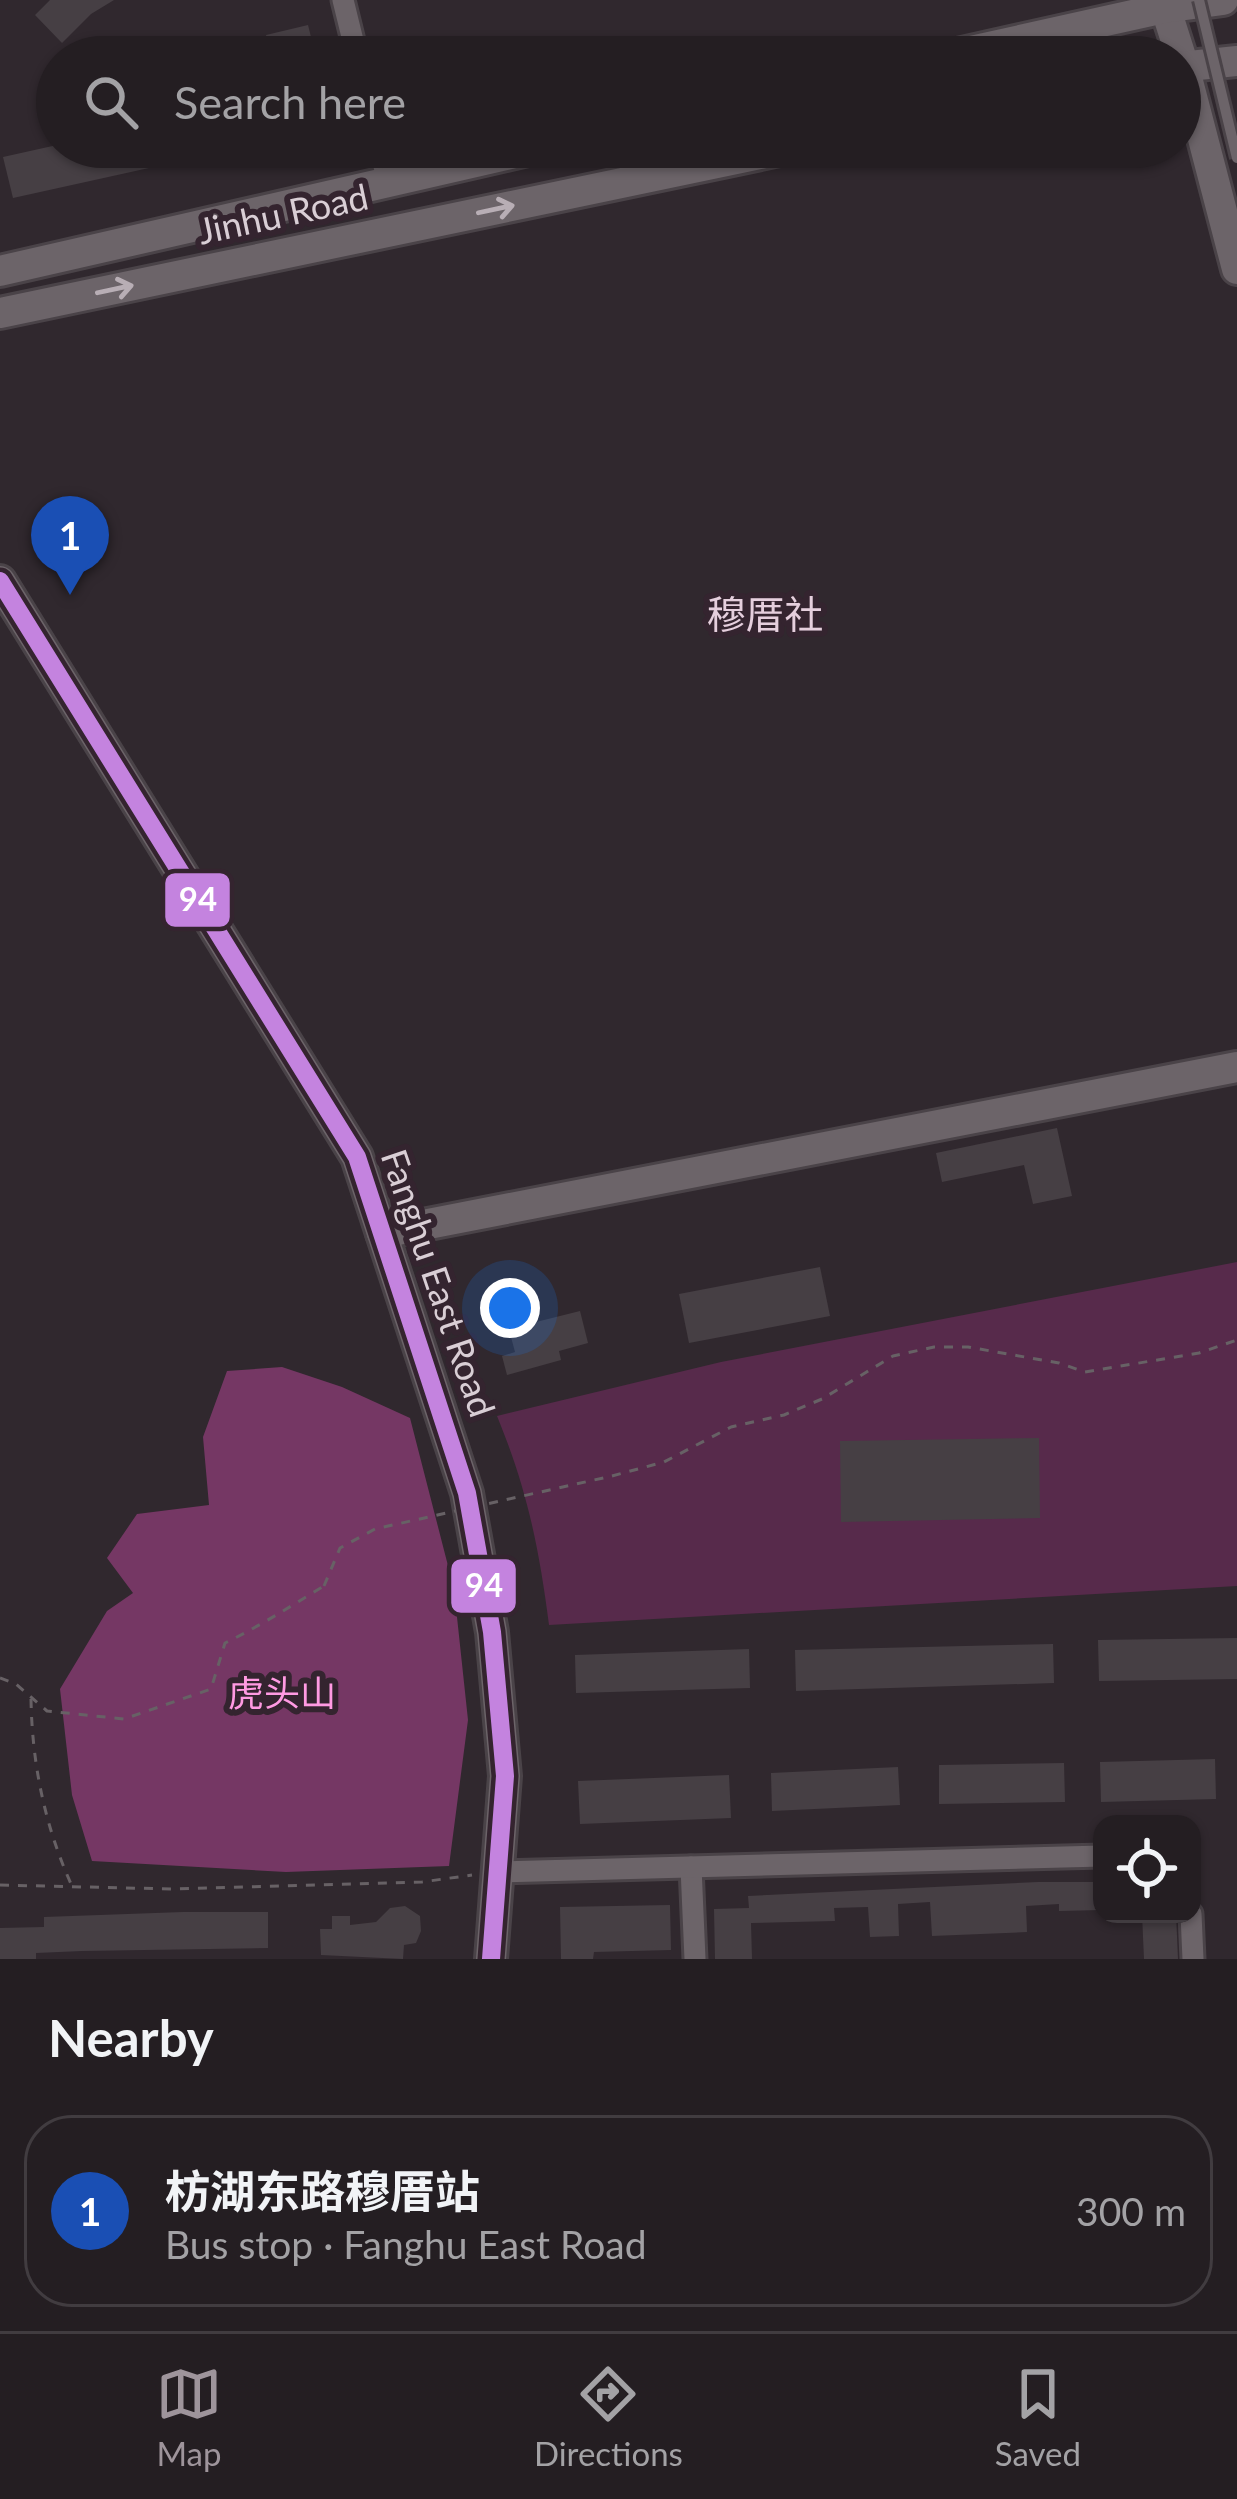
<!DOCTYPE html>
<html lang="en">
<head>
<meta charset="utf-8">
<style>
	:root { --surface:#241e22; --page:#302b2f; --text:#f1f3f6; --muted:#a3a2a5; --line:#413c40; --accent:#9e949b }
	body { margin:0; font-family:Lato,"Noto Sans SC",sans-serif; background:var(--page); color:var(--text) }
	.controls { position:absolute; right:36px; bottom:36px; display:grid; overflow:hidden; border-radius:24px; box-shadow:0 3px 9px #0004 }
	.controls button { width:108px; height:108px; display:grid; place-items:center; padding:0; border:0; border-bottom:3px solid var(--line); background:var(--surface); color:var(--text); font:60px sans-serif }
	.you { position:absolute; left:510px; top:1308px; width:42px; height:42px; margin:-30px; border:9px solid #fff; border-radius:50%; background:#1a73e8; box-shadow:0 0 0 18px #1a73e833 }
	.badge { display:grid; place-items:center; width:78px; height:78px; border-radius:50%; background:var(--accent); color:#fff; font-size:39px; font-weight:700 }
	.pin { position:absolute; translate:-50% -99px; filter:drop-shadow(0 3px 6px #0008) }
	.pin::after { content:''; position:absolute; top:63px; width:42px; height:36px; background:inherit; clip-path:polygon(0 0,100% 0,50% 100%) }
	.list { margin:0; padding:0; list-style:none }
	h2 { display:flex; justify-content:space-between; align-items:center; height:156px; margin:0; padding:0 48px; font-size:51px }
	h2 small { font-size:39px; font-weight:400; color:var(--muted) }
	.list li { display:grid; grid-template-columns:78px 1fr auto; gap:36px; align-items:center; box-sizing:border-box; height:192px; margin:0 24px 24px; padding:0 24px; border:3px solid var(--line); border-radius:48px }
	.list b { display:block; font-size:45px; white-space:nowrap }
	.list p { margin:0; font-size:39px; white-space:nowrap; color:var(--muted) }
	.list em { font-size:39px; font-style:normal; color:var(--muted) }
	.icon { flex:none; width:66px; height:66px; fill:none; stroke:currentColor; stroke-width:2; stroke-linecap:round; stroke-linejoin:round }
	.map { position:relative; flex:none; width:1237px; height:1959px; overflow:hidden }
	.search { position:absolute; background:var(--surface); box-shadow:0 3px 9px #0004; left:36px; right:36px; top:36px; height:132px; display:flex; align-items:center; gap:30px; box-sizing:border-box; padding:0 42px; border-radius:66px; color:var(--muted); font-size:45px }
	.sheet { height:372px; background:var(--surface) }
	nav { display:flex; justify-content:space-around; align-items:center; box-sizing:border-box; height:168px; border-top:3px solid var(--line); background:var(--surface); font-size:33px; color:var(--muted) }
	nav a { display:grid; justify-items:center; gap:6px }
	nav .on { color:var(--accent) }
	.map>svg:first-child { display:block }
	.green { fill:#572a4b }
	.forest { fill:#753764 }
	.building { fill:#463f44 }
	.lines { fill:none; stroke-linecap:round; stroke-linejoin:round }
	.street-casing { stroke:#4a4348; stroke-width:27 }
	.secondary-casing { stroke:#4a4348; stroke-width:36 }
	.path { stroke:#676165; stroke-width:3; stroke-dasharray:9 9; stroke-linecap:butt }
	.street { stroke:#6c6469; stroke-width:21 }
	.secondary { stroke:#6c6469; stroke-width:30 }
	.lane-bridge-casing { stroke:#4a4348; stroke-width:16; stroke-linecap:butt }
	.path-bridge { stroke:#676165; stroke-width:3; stroke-dasharray:9 9; stroke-linecap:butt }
	.lane-bridge { stroke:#6c6469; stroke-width:10 }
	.bus-1-casing { stroke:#34242f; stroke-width:27 }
	.bus-1 { stroke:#c483df; stroke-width:18 }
	.oneway { stroke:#b8aeb5 }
	.labels { text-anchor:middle; stroke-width:12; stroke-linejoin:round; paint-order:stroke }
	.street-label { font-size:36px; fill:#d9ced5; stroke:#34242f }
	.park-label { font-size:36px; fill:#ff9ae2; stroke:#34242f }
	.neighbourhood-label { font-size:39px; fill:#e5cfdd; stroke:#34242f }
	.line-badge { stroke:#34242f; stroke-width:4.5 }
	.badge-label { font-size:33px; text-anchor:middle; font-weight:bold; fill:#fff }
</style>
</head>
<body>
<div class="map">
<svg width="1237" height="1959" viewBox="0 0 1237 1959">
	<rect width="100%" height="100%" fill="#30282e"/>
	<path class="green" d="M1237 1262V1586L549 1625C539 1547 527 1489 497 1416L721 1362Z"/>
	<path class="forest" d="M282 1367 342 1387 410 1418 454 1589 468 1720 449 1866 286 1872 92 1861 72 1795 60 1689 107 1611 133 1593 107 1558 137 1514 209 1505 203 1437 227 1371Z"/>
	<g class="building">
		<path d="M50 0H114L91 14 62 43 35 15Z"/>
		<path d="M308 25 316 57H271L266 35Z"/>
		<path d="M57 145 216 147 217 153 13 198 3 157Z"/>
		<path d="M1057 1128 1072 1196 1033 1204 1024 1165 942 1182 936 1153Z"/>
		<path d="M820 1267 830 1316 689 1343 679 1294Z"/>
		<path d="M531 1303 536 1322 580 1311 588 1343 559 1351 561 1360 507 1375 502 1356 515 1352 504 1311Z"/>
		<path d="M1039 1438 1040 1518 841 1522 840 1441Z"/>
		<path d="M1237 1638V1679L1099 1681 1098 1640Z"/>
		<path d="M1053 1644 1054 1683 796 1691 795 1650Z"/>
		<path d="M749 1649 750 1688 576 1693 575 1655Z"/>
		<path d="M1215 1759 1216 1799 1101 1802 1100 1762Z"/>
		<path d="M1064 1763 1065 1802 939 1804V1765Z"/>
		<path d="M898 1767 900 1805 772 1811 771 1773Z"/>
		<path d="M729 1775 731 1818 580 1824 578 1781Z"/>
		<path d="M1038 1882H1102V1910L1059 1911V1904L1026 1906 1027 1932 932 1936 930 1902 898 1904 899 1936 870 1937 868 1907 834 1908 835 1921 751 1923 752 1959H715L714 1909 749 1908 748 1896Z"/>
		<path d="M670 1905 671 1950 594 1952 593 1959H561L560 1907Z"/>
		<path d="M405 1906 420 1916 421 1931 416 1943 404 1945 403 1959 321 1955 320 1929H332V1916H350V1925L376 1922 390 1908Z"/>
		<path d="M183 1912H268V1948L82 1951 36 1953V1959H0V1928L44 1927V1917Z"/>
		<path d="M1142 1914H1176L1178 1959H1144Z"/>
	</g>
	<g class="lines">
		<defs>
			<g id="street">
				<path d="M343 0 357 57"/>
				<path d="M379 147 388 181"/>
				<path d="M691 1867 695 1959"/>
				<path d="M498 1872 1102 1856"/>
				<path d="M1191 1914 1193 1959"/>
			</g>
			<g id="secondary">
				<path d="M1163 0 1184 66 1237 269"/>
				<path d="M944 57 1164 8 1223 0"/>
				<path d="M1180 67 1237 61"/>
				<path d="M0 271 541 147"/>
				<path d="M0 313 794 147"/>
				<path d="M0 581 357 1157 467 1493 492 1632 505 1776 491 1959"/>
				<path d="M382 1233 1237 1067"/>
			</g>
		</defs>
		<use href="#street" class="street-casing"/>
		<use href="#secondary" class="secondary-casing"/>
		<g class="path">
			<path d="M612 1476 664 1462 731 1427 784 1415 822 1399 893 1356 934 1347H968L1059 1363 1085 1372 1199 1353 1237 1340"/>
			<path d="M0 1678 16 1684 47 1711 124 1719 211 1689 225 1643C260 1626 291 1606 324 1586"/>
			<path d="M31 1699C32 1764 45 1827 72 1886"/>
			<path d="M0 1885 171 1889 422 1882 472 1875"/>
		</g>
		<use href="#street" class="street"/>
		<use href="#secondary" class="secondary"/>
		<defs>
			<path id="lane-bridge" d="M1199 0 1237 158"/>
		</defs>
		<use href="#lane-bridge" class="lane-bridge-casing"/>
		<path class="path-bridge" d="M324 1586 340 1548 375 1529 612 1476"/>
		<use href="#lane-bridge" class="lane-bridge"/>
		<defs>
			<path id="bus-1" d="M0 581 357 1157 467 1493 492 1632 505 1776 491 1959"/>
		</defs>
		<use href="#bus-1" class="bus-1-casing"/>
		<use href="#bus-1" class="bus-1"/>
	</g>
	<defs><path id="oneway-shaft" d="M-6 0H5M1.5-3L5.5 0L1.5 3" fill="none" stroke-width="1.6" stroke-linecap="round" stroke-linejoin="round" transform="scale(3)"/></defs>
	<g class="oneway">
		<use href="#oneway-shaft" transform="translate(496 209) rotate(-12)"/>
		<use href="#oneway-shaft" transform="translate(115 289) rotate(-12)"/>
	</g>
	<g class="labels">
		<g class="street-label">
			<text transform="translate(283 214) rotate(-12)" y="13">Jinhu Road</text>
			<text transform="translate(438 1283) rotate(71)" y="13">Fanghu East Road</text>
		</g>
		<g class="park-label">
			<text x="282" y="1706">虎头山</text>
		</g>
		<g class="neighbourhood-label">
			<text x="765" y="629">穆厝社</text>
		</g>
	</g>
	<g class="line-badge">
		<rect x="163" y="871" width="69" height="58" rx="12" fill="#c483df"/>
		<rect x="449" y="1557" width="69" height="58" rx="12" fill="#c483df"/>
	</g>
	<g class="badge-label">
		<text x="198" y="911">94</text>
		<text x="484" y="1597">94</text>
	</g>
</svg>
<div class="controls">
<button><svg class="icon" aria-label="locate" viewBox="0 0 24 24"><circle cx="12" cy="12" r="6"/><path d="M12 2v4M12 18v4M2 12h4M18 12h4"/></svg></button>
</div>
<div class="you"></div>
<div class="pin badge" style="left:70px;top:595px;background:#1a4fb4">1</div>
<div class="search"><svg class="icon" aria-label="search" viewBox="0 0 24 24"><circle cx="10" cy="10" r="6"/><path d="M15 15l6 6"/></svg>Search here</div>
</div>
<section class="sheet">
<h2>Nearby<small></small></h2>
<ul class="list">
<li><span class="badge" style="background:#1a4fb4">1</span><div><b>枋湖东路穆厝站</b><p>Bus stop · Fanghu East Road</p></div><em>300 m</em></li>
</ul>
</section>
<nav>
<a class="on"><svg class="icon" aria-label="map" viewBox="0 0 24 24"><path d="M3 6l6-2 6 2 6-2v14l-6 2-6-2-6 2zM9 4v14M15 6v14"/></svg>Map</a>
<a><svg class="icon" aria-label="directions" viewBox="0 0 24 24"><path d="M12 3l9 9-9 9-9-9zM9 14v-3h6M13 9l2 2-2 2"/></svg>Directions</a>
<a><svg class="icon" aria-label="saved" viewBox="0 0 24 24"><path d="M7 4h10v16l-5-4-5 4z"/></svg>Saved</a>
</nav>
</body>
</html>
